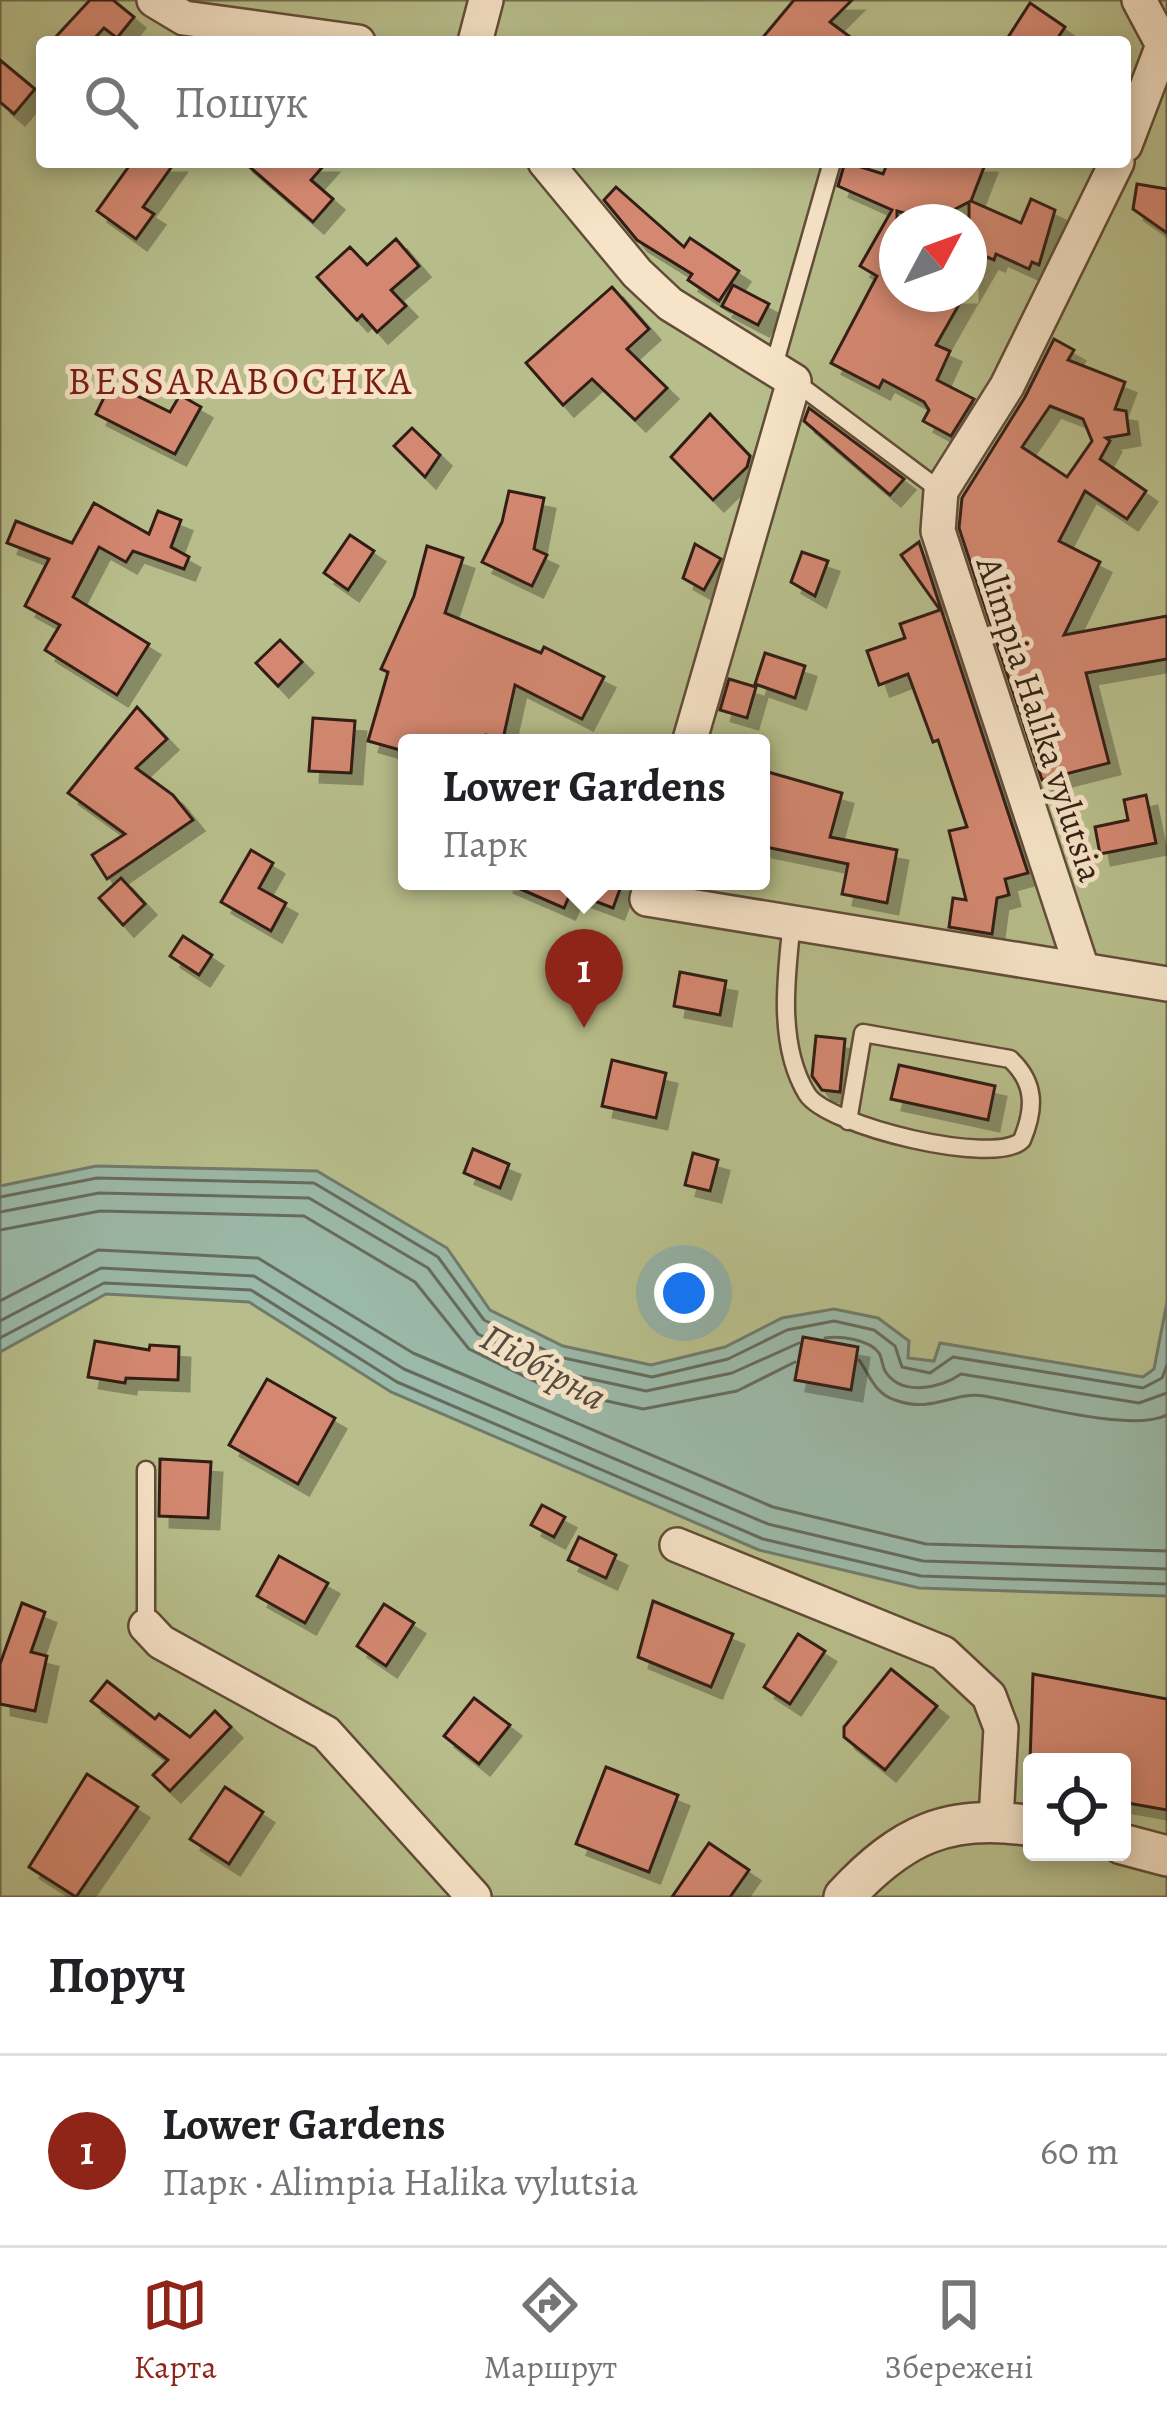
<!DOCTYPE html>
<html lang="uk">
<head>
<meta charset="utf-8">
<style>
	:root { --surface:#fff; --page:#f6f6f6; --text:#202124; --muted:#757577; --line:#e0e0e0; --accent:#8f2418 }
	body { margin:0; font-family:Alegreya,serif; background:var(--page); color:var(--text) }
	.controls { position:absolute; right:36px; bottom:36px; display:grid; overflow:hidden; border-radius:12px; box-shadow:0 6px 18px #0003 }
	.controls button { width:108px; height:108px; display:grid; place-items:center; padding:0; border:0; border-bottom:3px solid var(--line); background:var(--surface); color:var(--text); font:60px sans-serif }
	.compass { position:absolute; left:879px; top:204px; width:108px; height:108px; border-radius:50%; background:var(--surface); box-shadow:0 6px 18px #0003; rotate:49deg }
	.you { position:absolute; left:684px; top:1293px; width:42px; height:42px; margin:-30px; border:9px solid #fff; border-radius:50%; background:#1a73e8; box-shadow:0 0 0 18px #1a73e833 }
	.badge { display:grid; place-items:center; width:78px; height:78px; border-radius:50%; background:var(--accent); color:#fff; font-size:39px; font-weight:700 }
	.pin { position:absolute; translate:-50% -99px; filter:drop-shadow(0 3px 6px #0008) }
	.pin::after { content:''; position:absolute; top:63px; width:42px; height:36px; background:inherit; clip-path:polygon(0 0,100% 0,50% 100%) }
	.popup { position:absolute; left:398px; top:734px; width:372px; height:156px; box-sizing:border-box; display:grid; place-content:center; border-radius:12px; background:var(--surface); filter:drop-shadow(0 3px 9px #0005); font-size:39px; white-space:nowrap; color:var(--muted) }
	.popup b { font-size:45px; color:var(--text) }
	.popup::after { content:''; position:absolute; left:50%; top:100%; margin-left:-24px; border:24px solid transparent; border-top-color:var(--surface) }
	.list { margin:0; padding:0; list-style:none }
	h2 { display:flex; justify-content:space-between; align-items:center; height:156px; margin:0; padding:0 48px; font-size:51px }
	h2 small { font-size:39px; font-weight:400; color:var(--muted) }
	.list li { display:grid; grid-template-columns:78px 1fr auto; gap:36px; align-items:center; box-sizing:border-box; height:192px; padding:0 48px; border-top:3px solid var(--line) }
	.list b { display:block; font-size:45px; white-space:nowrap }
	.list p { margin:0; font-size:39px; white-space:nowrap; color:var(--muted) }
	.list em { font-size:39px; font-style:normal; color:var(--muted) }
	.icon { flex:none; width:66px; height:66px; fill:none; stroke:currentColor; stroke-width:2; stroke-linecap:round; stroke-linejoin:round }
	.map { position:relative; flex:none; width:1167px; height:1897px; overflow:hidden }
	.search { position:absolute; background:var(--surface); box-shadow:0 6px 18px #0003; left:36px; right:36px; top:36px; height:132px; display:flex; align-items:center; gap:30px; box-sizing:border-box; padding:0 42px; border-radius:12px; color:var(--muted); font-size:45px }
	.sheet { height:348px; background:var(--surface) }
	nav { display:flex; justify-content:space-around; align-items:center; box-sizing:border-box; height:168px; border-top:3px solid var(--line); background:var(--surface); font-size:33px; color:var(--muted) }
	nav a { display:grid; justify-items:center; gap:6px }
	nav .on { color:var(--accent) }
	.map>svg:first-child { display:block }
	.green { fill:#b7be8b; stroke:#746e4e; stroke-width:3; fill-rule:evenodd }
	.water { fill:#9bb9a8; stroke:#717b6c; stroke-width:3 }
	.lines { fill:none; stroke-linecap:round; stroke-linejoin:round }
	.shore { stroke:#666c5d; stroke-width:3 }
	.building { fill:#d48871; stroke:#321e12; stroke-width:3; fill-rule:evenodd; filter:url(#shadow) }
	.service-casing { stroke:#624c38; stroke-width:21 }
	.minor-casing { stroke:#624c38; stroke-width:38 }
	.tertiary-casing { stroke:#624c38; stroke-width:44 }
	.service { stroke:#f7e4c8; stroke-width:16 }
	.minor { stroke:#f7e4c8; stroke-width:33 }
	.tertiary { stroke:#f7e4c8; stroke-width:39 }
	.labels { text-anchor:middle; stroke-width:10; stroke-linejoin:round; paint-order:stroke }
	.street-label { font-size:36px; fill:#321e12; stroke:#f7e4c8 }
	.neighbourhood-label { font-size:39px; letter-spacing:3px; fill:#7a1f14; stroke:#f7e4c8 }
	.water-label { font-size:39px; font-style:italic; fill:#524c3f; stroke:#f7e4c8 }
</style>
</head>
<body>
<div class="map">
<svg width="1167" height="1897" viewBox="0 0 1167 1897">
	<defs>
		<filter id="shadow"><feDropShadow dx="11" dy="11" stdDeviation="0" flood-color="#0004"/></filter>
	</defs>
	<rect width="100%" height="100%" fill="#f3d5aa"/>
	<filter id="stains"><feTurbulence type="fractalNoise" baseFrequency=".00167" numOctaves="4"/><feColorMatrix values="0 0 0 0 .2 0 0 0 0 .09 0 0 0 0 .02 0 0 0 .5 -.17"/></filter>
	<radialGradient id="worn" r=".72"><stop offset=".6" stop-color="#630" stop-opacity="0"/><stop offset="1" stop-color="#630" stop-opacity=".3"/></radialGradient>
	<path class="green" d="M0 0H1167V1897H0ZM42 42H1125V162H42ZM897 222H969V294H897ZM407 743H761V881H407ZM1032 1762H1122V1852H1032Z"/>
	<path class="water" d="M96 1166 317 1171 447 1248 490 1310 563 1346 651 1365 725 1347 782 1318 834 1309 878 1318 909 1341 908 1358 934 1361 940 1343 1143 1377 1154 1369 1167 1302V1596L919 1588 759 1550 391 1392 249 1302 106 1294 0 1352V1186Z"/>
	<g class="lines">
		<g class="shore">
			<path d="M0 1197 97 1178 314 1183 438 1257 484 1320 559 1357 652 1377 728 1359 787 1330 834 1321 874 1330 895 1346 902 1367 930 1373 953 1357 1143 1388 1162 1378 1167 1365"/>
			<path d="M0 1212 99 1193 309 1198 428 1268 478 1334 554 1371 646 1391 732 1373 799 1343"/>
			<path d="M0 1230 100 1211 304 1216 415 1282 469 1349 548 1388 643 1409 737 1391 795 1362"/>
			<path d="M0 1301 98 1250 258 1258 413 1353 773 1507 926 1544 1167 1551"/>
			<path d="M0 1321 101 1268 254 1276 404 1369 768 1524 923 1561 1167 1569"/>
			<path d="M0 1338 104 1283 251 1290 397 1382 763 1539 921 1576 1167 1584"/>
			<path d="M825 1338C840 1336 869 1339 879 1353 882 1358 882 1365 885 1371 902 1398 942 1387 961 1374L1139 1403 1167 1393"/>
			<path d="M859 1360C870 1375 874 1393 895 1400 933 1414 953 1391 984 1396 1028 1403 1129 1433 1167 1415"/>
		</g>
	</g>
	<g class="building">
		<path d="M90 0H113L134 17 117 38 104 28 91 42H51Z"/>
		<path d="M794 0H852L830 22 857 42H759Z"/>
		<path d="M1030 3 1065 27 1055 42H1005Z"/>
		<path d="M0 60 35 89 14 114 0 102Z"/>
		<path d="M132 162H175L143 207 154 214 136 239 97 211Z"/>
		<path d="M244 162H327L311 180 333 199 313 222Z"/>
		<path d="M845 162 883 174 888 162H986L971 201 1021 223 1031 199 1055 210 1039 265 1032 262 1029 269 996 254 994 260 987 257 969 288V202L932 221 897 211V294H965L936 345 950 351 937 380 974 399 951 436 923 421 929 410 924 402 883 380 879 388 831 363 877 276 860 266 892 210 838 186Z"/>
		<path d="M1137 184 1167 189V233L1133 209Z"/>
		<path d="M616 187 684 247 690 238 739 271 719 301 688 280 692 274 637 240 604 200Z"/>
		<path d="M396 239 419 266 391 290 406 306 377 332 362 315 357 320 317 277 350 247 367 265Z"/>
		<path d="M733 285 769 304 758 325 722 306Z"/>
		<path d="M612 287 649 329 627 349 667 388 635 420 592 379 563 405 526 363Z"/>
		<path d="M1054 339 1074 350 1068 360 1125 382 1115 409 1126 411 1129 434 1106 438 1110 441 1100 459 1146 491 1127 519 1085 491 1059 541 1100 562 1064 635 1167 616V659L1086 673 1109 763 1042 780 959 528 962 498 1025 397ZM1050 406 1083 419 1092 441 1067 477 1022 447Z"/>
		<path d="M111 383 170 412 180 395 201 407 175 454 96 414Z"/>
		<path d="M809 408 904 479 890 495 804 421Z"/>
		<path d="M710 414 750 456 747 467 713 500 671 457Z"/>
		<path d="M412 428 440 455 425 477 394 446Z"/>
		<path d="M509 491 544 498 534 549 547 555 532 586 482 562 502 522Z"/>
		<path d="M94 503 149 534 158 511 181 520 171 547 189 557 184 569 133 551 126 562 99 547 73 597 149 644 117 695 45 650 60 625 25 606 49 559 7 543 16 521 72 543Z"/>
		<path d="M350 535 374 551 348 590 324 573Z"/>
		<path d="M919 542 1028 873 1005 879 1009 895 997 898 992 934 949 927 953 898 966 900 949 831 967 827 938 740 933 742 908 674 879 685 867 651 905 638 900 624 940 610 901 555Z"/>
		<path d="M695 544 721 559 704 590 683 578Z"/>
		<path d="M427 546 463 558 445 613 541 653 544 647 604 677 582 719 515 685 503 739 486 735 484 743H452L428 737 424 743H407V752L368 741 388 672 381 669 414 596Z"/>
		<path d="M802 552 828 561 815 596 791 582Z"/>
		<path d="M280 640 302 662 278 686 256 663Z"/>
		<path d="M765 653 805 666 795 698 755 684Z"/>
		<path d="M729 679 756 687 747 718 720 710Z"/>
		<path d="M137 707 167 739 136 768 173 795 193 820 107 879 92 855 125 834 68 793Z"/>
		<path d="M313 718 355 721 351 773 309 771Z"/>
		<path d="M761 770 842 793 830 837 897 850 887 903 842 894 848 864 761 846Z"/>
		<path d="M1146 795 1156 843 1100 854 1095 827 1128 820 1124 800Z"/>
		<path d="M251 850 273 863 259 888 286 903 271 931 221 902Z"/>
		<path d="M121 878 145 904 123 925 99 898Z"/>
		<path d="M502 881H623L613 908 571 892 564 908Z"/>
		<path d="M183 936 212 955 199 975 170 956Z"/>
		<path d="M680 972 726 981 720 1015 674 1006Z"/>
		<path d="M816 1036 845 1039 840 1092 822 1090 812 1076Z"/>
		<path d="M612 1060 666 1073 656 1118 602 1106Z"/>
		<path d="M899 1065 995 1086 988 1120 891 1099Z"/>
		<path d="M473 1149 509 1164 500 1188 464 1173Z"/>
		<path d="M693 1153 718 1160 710 1191 685 1185Z"/>
		<path d="M803 1337 858 1347 851 1390 795 1380Z"/>
		<path d="M95 1341 149 1350 150 1345 179 1347 178 1380 126 1378 125 1383 88 1377Z"/>
		<path d="M267 1379 335 1418 298 1484 229 1445Z"/>
		<path d="M160 1459 211 1462 208 1518 159 1516Z"/>
		<path d="M542 1505 565 1517 554 1537 531 1525Z"/>
		<path d="M579 1537 616 1555 606 1578 568 1560Z"/>
		<path d="M279 1556 328 1583 305 1623 257 1596Z"/>
		<path d="M653 1601 733 1634 711 1687 638 1657Z"/>
		<path d="M22 1603 45 1612 31 1652 47 1656 35 1711 0 1704V1664Z"/>
		<path d="M384 1604 414 1623 386 1666 357 1646Z"/>
		<path d="M798 1634 825 1651 790 1704 764 1687Z"/>
		<path d="M891 1669 937 1706 885 1770 844 1737V1727Z"/>
		<path d="M1033 1674 1167 1699V1810L1122 1802V1762H1030Z"/>
		<path d="M107 1681 155 1719 159 1714 190 1737 215 1711 231 1727 170 1791 153 1775 168 1760 91 1701Z"/>
		<path d="M474 1698 510 1725 479 1764 444 1736Z"/>
		<path d="M606 1767 678 1795 649 1872 576 1844Z"/>
		<path d="M87 1774 138 1807 76 1897 29 1867Z"/>
		<path d="M225 1787 263 1812 229 1864 190 1839Z"/>
		<path d="M709 1843 749 1870 730 1897H672Z"/>
	</g>
	<g class="lines">
		<defs>
			<g id="service">
				<path d="M773 369 832 162"/>
				<path d="M794 381 941 491"/>
				<path d="M792 922C786 976 777 1045 807 1094 827 1126 996 1167 1022 1140 1035 1109 1036 1083 1010 1059L863 1033 848 1121"/>
				<path d="M146 1470V1626"/>
			</g>
			<g id="minor">
				<path d="M154 0 184 18 358 42"/>
				<path d="M475 42 486 0"/>
				<path d="M1125 145 1163 45 1139 0"/>
				<path d="M545 162 637 273 670 304 794 381 689 743"/>
				<path d="M652 881 647 899 1167 984"/>
				<path d="M1082 969 938 531 941 491 1007 386 1117 162"/>
				<path d="M677 1545 943 1653 989 1696 1001 1728 996 1820"/>
				<path d="M146 1626 161 1642 326 1733 474 1897"/>
			</g>
			<g id="tertiary">
				<path d="M1122 1844 1167 1856"/>
				<path d="M844 1897C901 1835 948 1813 1032 1826"/>
			</g>
		</defs>
		<use href="#service" class="service-casing"/>
		<use href="#minor" class="minor-casing"/>
		<use href="#tertiary" class="tertiary-casing"/>
		<use href="#service" class="service"/>
		<use href="#minor" class="minor"/>
		<use href="#tertiary" class="tertiary"/>
	</g>
	<g class="labels">
		<g class="street-label">
			<text transform="translate(1041 719) rotate(72)" y="13">Alimpia Halika vylutsia</text>
		</g>
		<g class="neighbourhood-label">
			<text x="241" y="394">BESSARABOCHKA</text>
		</g>
		<g class="water-label">
			<text transform="translate(544 1366) rotate(29)" y="14">Підбірна</text>
		</g>
	</g>
	<rect width="100%" height="100%" filter="url(#stains)"/>
	<rect width="100%" height="100%" fill="url(#worn)"/>
</svg>
<div class="controls">
<button><svg class="icon" aria-label="locate" viewBox="0 0 24 24"><circle cx="12" cy="12" r="6"/><path d="M12 2v4M12 18v4M2 12h4M18 12h4"/></svg></button>
</div>
<svg class="compass" viewBox="-18 -18 36 36"><path d="M0-13l5 13h-10z" fill="#e53935"/><path d="M0 13l5-13h-10z" fill="#757577"/></svg>
<div class="you"></div>
<div class="pin badge" style="left:584px;top:1028px">1</div>
<div class="popup"><b>Lower Gardens</b>Парк</div>
<div class="search"><svg class="icon" aria-label="search" viewBox="0 0 24 24"><circle cx="10" cy="10" r="6"/><path d="M15 15l6 6"/></svg>Пошук</div>
</div>
<section class="sheet">
<h2>Поруч<small></small></h2>
<ul class="list">
<li><span class="badge">1</span><div><b>Lower Gardens</b><p>Парк · Alimpia Halika vylutsia</p></div><em>60 m</em></li>
</ul>
</section>
<nav>
<a class="on"><svg class="icon" aria-label="map" viewBox="0 0 24 24"><path d="M3 6l6-2 6 2 6-2v14l-6 2-6-2-6 2zM9 4v14M15 6v14"/></svg>Карта</a>
<a><svg class="icon" aria-label="directions" viewBox="0 0 24 24"><path d="M12 3l9 9-9 9-9-9zM9 14v-3h6M13 9l2 2-2 2"/></svg>Маршрут</a>
<a><svg class="icon" aria-label="saved" viewBox="0 0 24 24"><path d="M7 4h10v16l-5-4-5 4z"/></svg>Збережені</a>
</nav>
</body>
</html>
